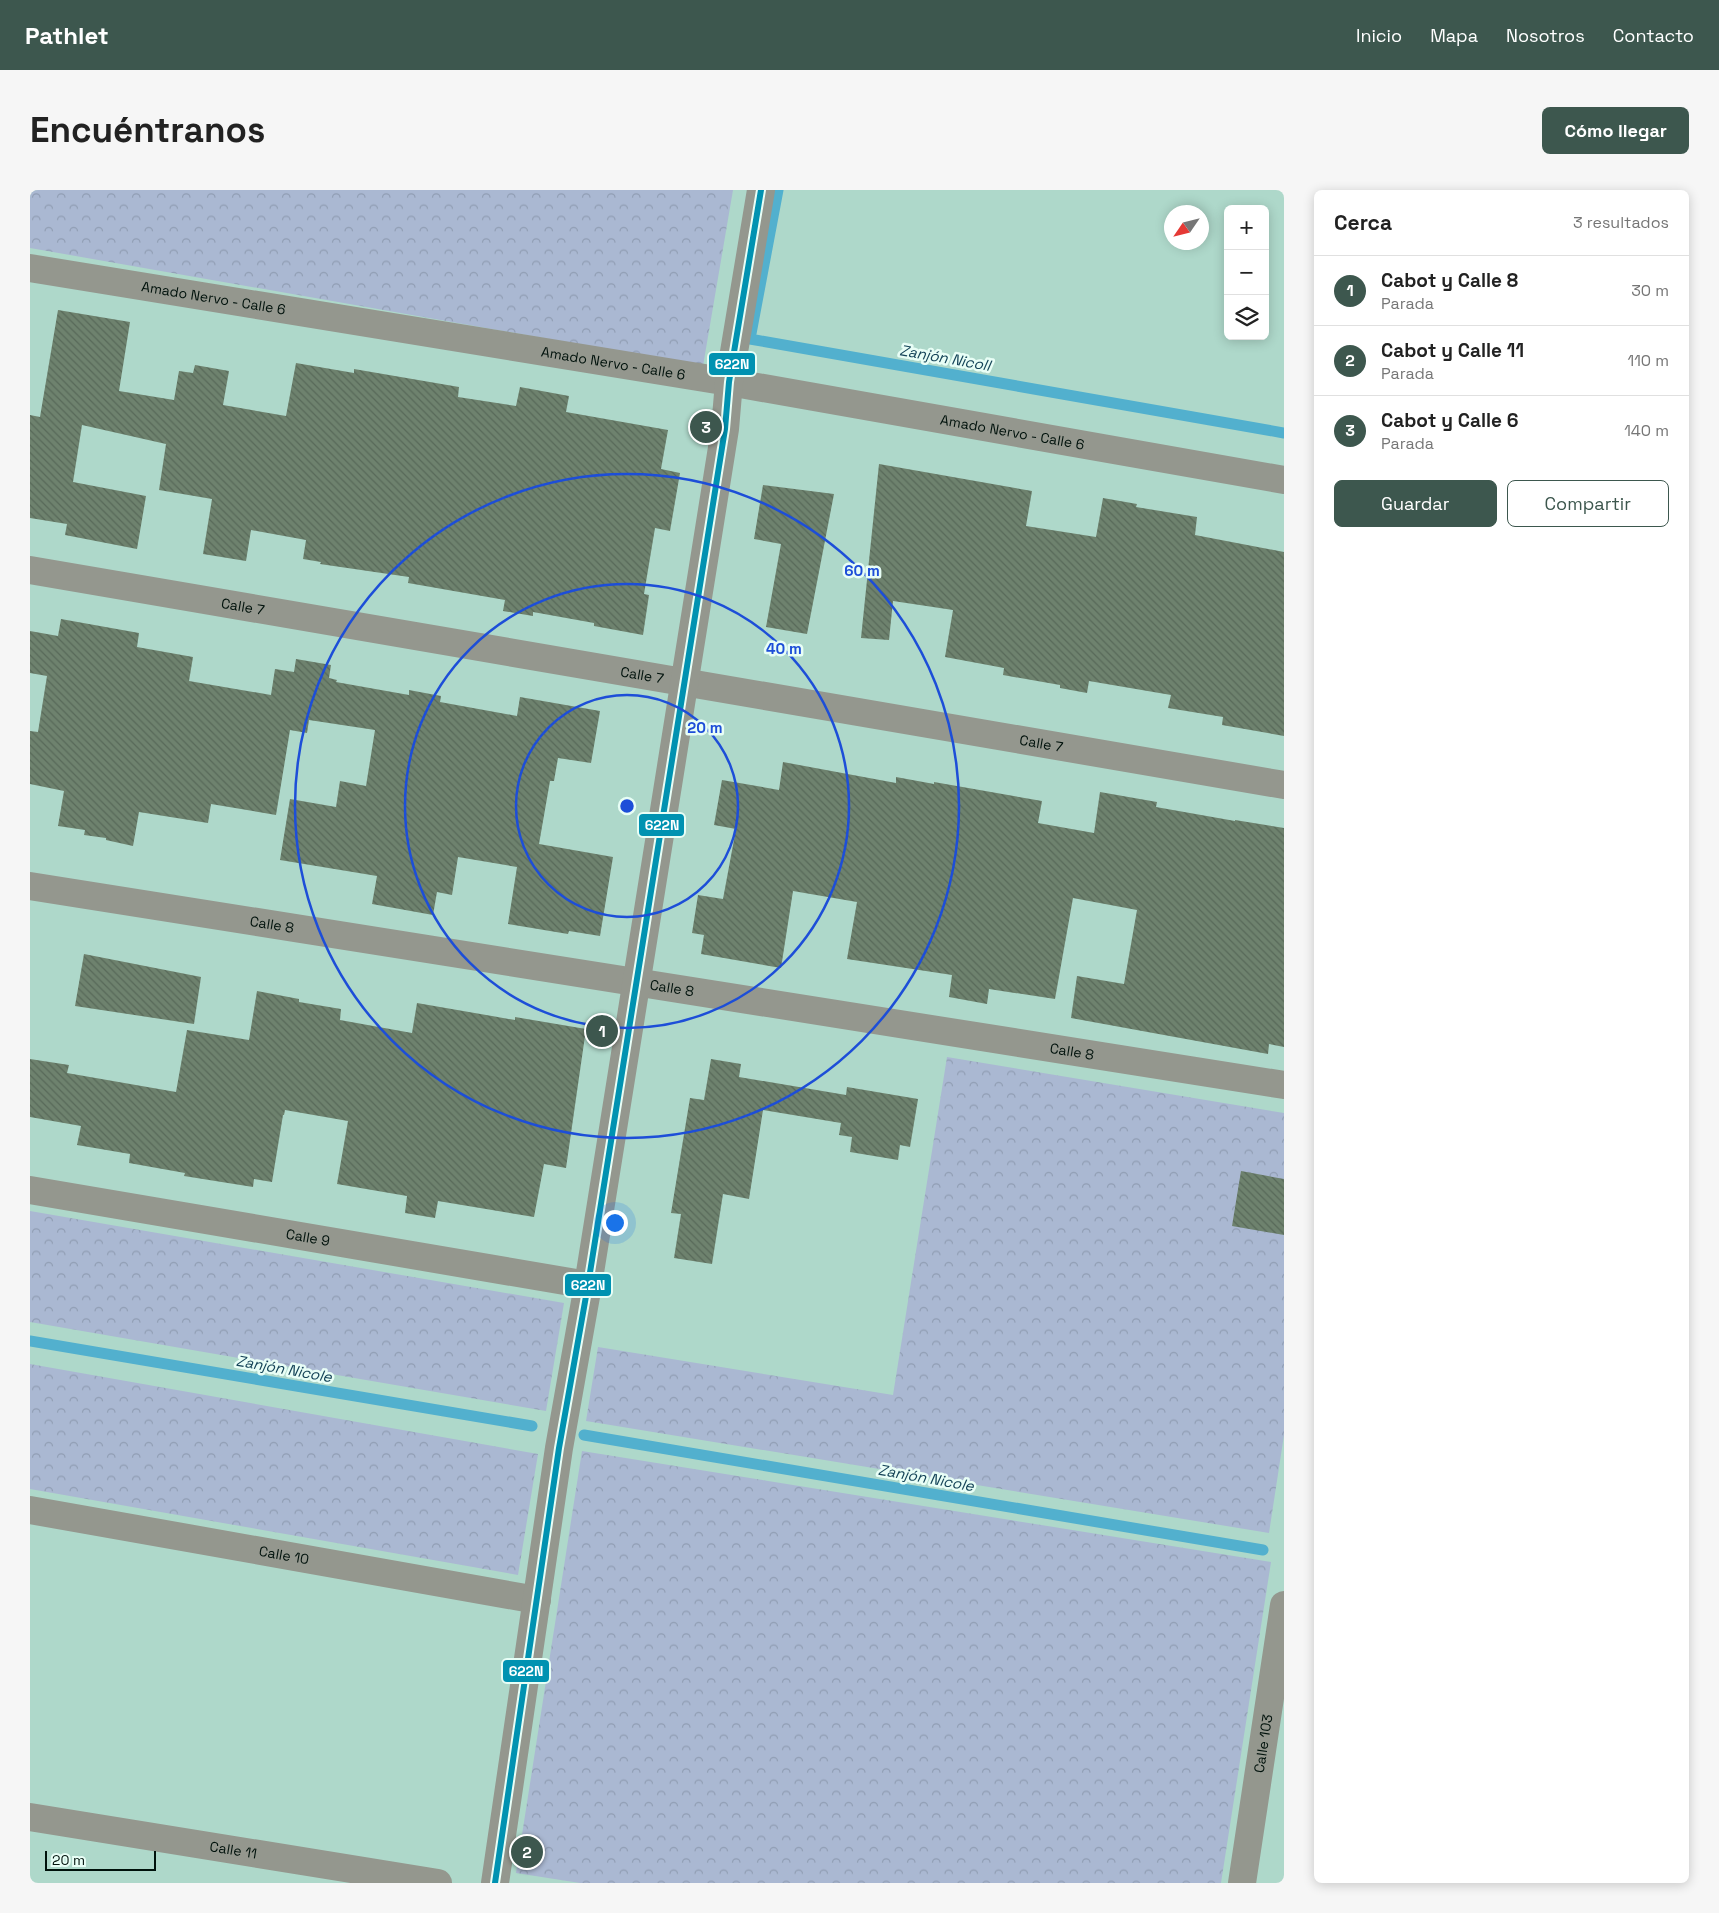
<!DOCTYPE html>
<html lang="es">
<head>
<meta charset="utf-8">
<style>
	:root { --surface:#fff; --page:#f6f6f6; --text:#222; --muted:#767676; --line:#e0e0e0; --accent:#3d574e }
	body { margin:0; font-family:"Space Grotesk",sans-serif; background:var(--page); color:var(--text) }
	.controls { position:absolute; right:15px; top:15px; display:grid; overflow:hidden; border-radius:8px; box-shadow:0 2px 12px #0003 }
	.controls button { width:45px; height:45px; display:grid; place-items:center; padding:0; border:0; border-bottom:1px solid var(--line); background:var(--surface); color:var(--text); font:25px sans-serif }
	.compass { position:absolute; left:1134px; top:15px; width:45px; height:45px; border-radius:50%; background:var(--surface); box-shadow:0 2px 12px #0003; rotate:235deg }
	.scale { position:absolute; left:15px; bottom:12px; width:111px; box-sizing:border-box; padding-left:5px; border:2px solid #00120c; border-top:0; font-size:14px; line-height:18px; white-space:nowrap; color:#00120c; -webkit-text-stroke:4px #e8fef6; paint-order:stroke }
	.you { position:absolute; left:584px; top:1032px; width:18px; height:18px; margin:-12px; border:4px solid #fff; border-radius:50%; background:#1a73e8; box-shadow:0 0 0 8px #1a73e833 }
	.badge { display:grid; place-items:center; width:32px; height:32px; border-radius:50%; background:var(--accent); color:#fff; font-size:16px; font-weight:700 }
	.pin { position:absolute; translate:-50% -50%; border:2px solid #fff; box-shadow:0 1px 5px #0006 }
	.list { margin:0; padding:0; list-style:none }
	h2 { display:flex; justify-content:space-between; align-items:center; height:65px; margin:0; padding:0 20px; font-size:21px }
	h2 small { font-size:16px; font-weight:400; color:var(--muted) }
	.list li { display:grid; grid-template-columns:32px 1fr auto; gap:15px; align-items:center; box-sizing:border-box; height:70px; padding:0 20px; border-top:1px solid var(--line) }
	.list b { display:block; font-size:19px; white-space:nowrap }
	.list p { margin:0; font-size:16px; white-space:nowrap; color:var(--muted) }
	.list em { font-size:16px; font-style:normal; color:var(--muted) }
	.actions { display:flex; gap:10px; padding:15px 20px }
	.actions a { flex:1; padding:11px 0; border:1px solid var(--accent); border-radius:8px; text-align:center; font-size:18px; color:var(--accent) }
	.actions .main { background:var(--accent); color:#fff }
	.icon { flex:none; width:28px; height:28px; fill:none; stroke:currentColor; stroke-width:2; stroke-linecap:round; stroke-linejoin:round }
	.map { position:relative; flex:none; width:1254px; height:1693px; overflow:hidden; border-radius:8px }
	header { display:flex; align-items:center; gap:30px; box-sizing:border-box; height:70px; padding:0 25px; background:var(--accent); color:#fff }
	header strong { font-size:24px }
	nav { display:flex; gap:28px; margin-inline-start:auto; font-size:18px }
	.intro { display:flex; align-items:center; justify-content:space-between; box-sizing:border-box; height:120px; padding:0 30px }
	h1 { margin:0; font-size:35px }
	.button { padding:12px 22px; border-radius:8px; background:var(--accent); color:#fff; font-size:18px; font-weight:700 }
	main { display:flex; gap:30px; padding:0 30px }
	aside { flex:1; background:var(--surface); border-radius:8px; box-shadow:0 2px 12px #0003 }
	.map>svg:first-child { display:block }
	.forest { fill:url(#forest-crowns) }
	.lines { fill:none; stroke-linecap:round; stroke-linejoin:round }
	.stream { stroke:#52b0ce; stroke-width:11 }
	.building { fill:url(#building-back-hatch) }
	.street { stroke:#94978e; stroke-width:28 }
	.bus-1-casing { stroke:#e8fef6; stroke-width:10 }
	.bus-1 { stroke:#0092b1; stroke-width:6 }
	.ring { fill:none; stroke:#1d4ed8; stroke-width:2.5 }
	.labels { text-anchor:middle; stroke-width:5; stroke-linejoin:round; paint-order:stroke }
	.street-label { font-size:14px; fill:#00120c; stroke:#e8fef6 }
	.water-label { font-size:15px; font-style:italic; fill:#154458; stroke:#e8fef6 }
	.centre { fill:#1d4ed8; stroke:#e8fef6; stroke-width:2.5 }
	.ring-label { font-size:15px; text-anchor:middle; font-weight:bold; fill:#1d4ed8; stroke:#e8fef6; stroke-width:5; stroke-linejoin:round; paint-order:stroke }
	.line-badge { stroke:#e8fef6; stroke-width:2 }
	.badge-label { font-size:14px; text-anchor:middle; font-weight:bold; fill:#fff }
</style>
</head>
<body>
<header>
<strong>Pathlet</strong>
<nav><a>Inicio</a><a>Mapa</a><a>Nosotros</a><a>Contacto</a></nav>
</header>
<div class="intro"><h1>Encuéntranos</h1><a class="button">Cómo llegar</a></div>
<main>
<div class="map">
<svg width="1254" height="1693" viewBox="0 0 1254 1693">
	<defs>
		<pattern id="forest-crowns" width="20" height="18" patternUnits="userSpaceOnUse" patternTransform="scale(1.25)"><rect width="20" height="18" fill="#aab8d2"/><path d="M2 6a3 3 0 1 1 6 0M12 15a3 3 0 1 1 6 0" fill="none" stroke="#909db3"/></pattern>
		<pattern id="building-back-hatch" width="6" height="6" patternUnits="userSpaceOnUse" patternTransform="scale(1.25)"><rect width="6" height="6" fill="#6e826e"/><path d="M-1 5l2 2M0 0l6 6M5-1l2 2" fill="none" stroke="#586959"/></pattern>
	</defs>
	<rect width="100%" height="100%" fill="#aed8ca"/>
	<g class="forest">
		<path d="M0 0H703L673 176 0 58Z"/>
		<path d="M917 867 1254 923V1245L1239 1343 556 1231 568 1157 863 1205Z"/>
		<path d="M0 1021 534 1113 516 1221 0 1132Z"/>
		<path d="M0 1174 508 1264 488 1385 0 1299Z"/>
		<path d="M552 1261 1241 1372 1191 1693H550L486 1683Z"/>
	</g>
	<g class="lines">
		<g class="stream">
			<path d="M748 0 720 149 1254 243"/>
			<path d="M0 1151 502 1236"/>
			<path d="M554 1245 1233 1360"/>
		</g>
	</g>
	<g class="building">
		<path d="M28 120 100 132 89 201 144 210 149 181 163 183 165 175 199 181 193 215 256 226 266 173 324 183V179L429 197 428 207 486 216 490 197 539 206 536 222 638 240 631 279 650 283 640 341 625 338 614 404 619 405 613 445 564 436V433L503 422V426L473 421 475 410 378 393 379 387 290 374 291 372 273 369 276 350 221 340 216 371 173 364 182 309 129 300 136 254 52 235 43 292 116 306 107 359 35 345 37 334 0 328V225L10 227Z"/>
		<path d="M849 274 1002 301 996 336 1066 347 1073 308 1107 314 1106 317 1167 327 1165 345 1254 362V546L1192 535 1193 527 1138 518 1141 505 1059 491 1057 503 1030 498V495L973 485 974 478 915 467 923 420 863 411 859 450 831 448Z"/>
		<path d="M733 295 804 304 777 444 736 437 751 354 724 349Z"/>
		<path d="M31 429 109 443 107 457 163 467 159 491 241 505 245 479 264 482 266 469 301 475 299 488 307 490 306 492 379 505V500L411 506 410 512 487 526 490 507 570 521 561 573 528 568 524 591H520L509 654 583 667 570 746 539 741 538 744 478 734 487 677 428 667 422 705 407 702 403 725 342 714 347 686 250 670 260 609 306 617 310 591 336 596 345 540 279 530 277 543 260 540 246 625 181 614 178 633 109 622 103 656 76 650V648L54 645 55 640 28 636 34 601 0 594V541L8 542 17 486 0 483V441L28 446Z"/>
		<path d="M753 572 866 593V587L904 594V592L1012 611 1008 633 1064 643 1070 602 1127 612 1126 617 1205 631V630L1254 638V857L1239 854 1238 864 1041 828 1047 786 1094 794 1107 720 1043 708 1025 809 959 799 957 814 919 807 922 785 817 769 827 712 763 701 751 778 671 764 674 745 662 743 668 705 693 709 706 639 684 635 692 590 749 600Z"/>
		<path d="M54 764 171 787 164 834 45 816Z"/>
		<path d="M227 801 269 809V812L311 819 310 830 382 843 387 813 485 830V827L556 839 536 978 514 974 504 1027 408 1011 405 1028 375 1023 377 1006 307 994 318 931 255 920 254 925H253L242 992 224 989 223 997 154 986 155 983 99 973 100 964 47 955 51 936 0 927V869L39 875 37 883 146 902 157 840 219 850Z"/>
		<path d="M681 869 711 874 709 887 816 905 817 897 888 909 880 957 870 955 868 970 820 962 822 947 809 945 811 933 733 920 719 1009 693 1004 682 1074 644 1068 651 1024 641 1023 660 908 674 910Z"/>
		<path d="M1211 981 1254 989V1045L1202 1036Z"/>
	</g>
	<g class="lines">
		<g class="street">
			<path id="s1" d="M0 78 699 192 1254 290"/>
			<path id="s2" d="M0 380 1254 595"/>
			<path id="s3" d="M0 696 1254 895"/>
			<path id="s4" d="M0 1000 558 1095"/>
			<path id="s5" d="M0 1320 507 1410"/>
			<path id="s6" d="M0 1627 408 1693"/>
			<path d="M465 1693 529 1258 558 1095 695 239 699 192 731 0"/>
			<path id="s7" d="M1212 1693 1254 1415"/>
		</g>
		<defs>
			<path id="bus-1" d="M465 1693 529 1258 558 1095 695 239 699 192 731 0"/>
		</defs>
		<use href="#bus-1" class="bus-1-casing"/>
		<use href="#bus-1" class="bus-1"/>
	</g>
	<g class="ring">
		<circle cx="597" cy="616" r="111"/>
		<circle cx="597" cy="616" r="222"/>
		<circle cx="597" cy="616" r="332"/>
	</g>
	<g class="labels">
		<g class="street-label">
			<text dy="5" stroke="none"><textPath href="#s1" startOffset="186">Amado Nervo - Calle 6</textPath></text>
			<text dy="5" stroke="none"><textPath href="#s1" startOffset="591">Amado Nervo - Calle 6</textPath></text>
			<text dy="5" stroke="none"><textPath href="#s1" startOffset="996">Amado Nervo - Calle 6</textPath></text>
			<text dy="5" stroke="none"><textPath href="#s2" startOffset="216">Calle 7</textPath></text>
			<text dy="5" stroke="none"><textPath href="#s2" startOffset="621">Calle 7</textPath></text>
			<text dy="5" stroke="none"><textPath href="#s2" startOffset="1026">Calle 7</textPath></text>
			<text dy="5" stroke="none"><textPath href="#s3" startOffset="245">Calle 8</textPath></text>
			<text dy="5" stroke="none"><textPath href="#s3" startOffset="650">Calle 8</textPath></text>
			<text dy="5" stroke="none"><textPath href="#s3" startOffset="1055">Calle 8</textPath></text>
			<text dy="5" stroke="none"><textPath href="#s4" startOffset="282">Calle 9</textPath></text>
			<text dy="5" stroke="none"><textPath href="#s5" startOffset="258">Calle 10</textPath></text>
			<text dy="5" stroke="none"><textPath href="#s7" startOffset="141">Calle 103</textPath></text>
			<text dy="5" stroke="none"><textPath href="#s6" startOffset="206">Calle 11</textPath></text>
		</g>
		<g class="water-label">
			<text transform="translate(915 168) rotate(10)" y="5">Zanjón Nicoll</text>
			<text transform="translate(254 1179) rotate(10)" y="5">Zanjón Nicole</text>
			<text transform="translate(896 1288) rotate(10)" y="5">Zanjón Nicole</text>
		</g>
	</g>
	<circle cx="597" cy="616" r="8" class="centre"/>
	<g class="ring-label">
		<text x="832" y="386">60 m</text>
		<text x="754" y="464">40 m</text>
		<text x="675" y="543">20 m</text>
	</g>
	<g class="line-badge">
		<rect x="678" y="162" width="48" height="24" rx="5" fill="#0092b1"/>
		<rect x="608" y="623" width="47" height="24" rx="5" fill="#0092b1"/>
		<rect x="534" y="1083" width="48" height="24" rx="5" fill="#0092b1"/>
		<rect x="472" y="1469" width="48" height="24" rx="5" fill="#0092b1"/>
	</g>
	<g class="badge-label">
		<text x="702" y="179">622N</text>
		<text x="632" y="640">622N</text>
		<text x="558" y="1100">622N</text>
		<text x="496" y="1486">622N</text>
	</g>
</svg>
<div class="controls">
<button>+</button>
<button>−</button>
<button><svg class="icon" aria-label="layers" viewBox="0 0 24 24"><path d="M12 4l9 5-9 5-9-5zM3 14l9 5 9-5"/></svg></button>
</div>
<svg class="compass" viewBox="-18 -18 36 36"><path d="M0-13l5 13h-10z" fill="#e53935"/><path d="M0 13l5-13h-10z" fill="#767676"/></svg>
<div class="scale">20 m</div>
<div class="you"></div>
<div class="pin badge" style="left:572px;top:841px">1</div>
<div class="pin badge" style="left:497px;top:1662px">2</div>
<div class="pin badge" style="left:676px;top:237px">3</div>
</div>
<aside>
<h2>Cerca<small>3 resultados</small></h2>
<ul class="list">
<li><span class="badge">1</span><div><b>Cabot y Calle 8</b><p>Parada</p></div><em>30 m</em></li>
<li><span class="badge">2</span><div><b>Cabot y Calle 11</b><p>Parada</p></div><em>110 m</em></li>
<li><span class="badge">3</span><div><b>Cabot y Calle 6</b><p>Parada</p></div><em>140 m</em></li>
</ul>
<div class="actions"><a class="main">Guardar</a><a>Compartir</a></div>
</aside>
</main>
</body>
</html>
